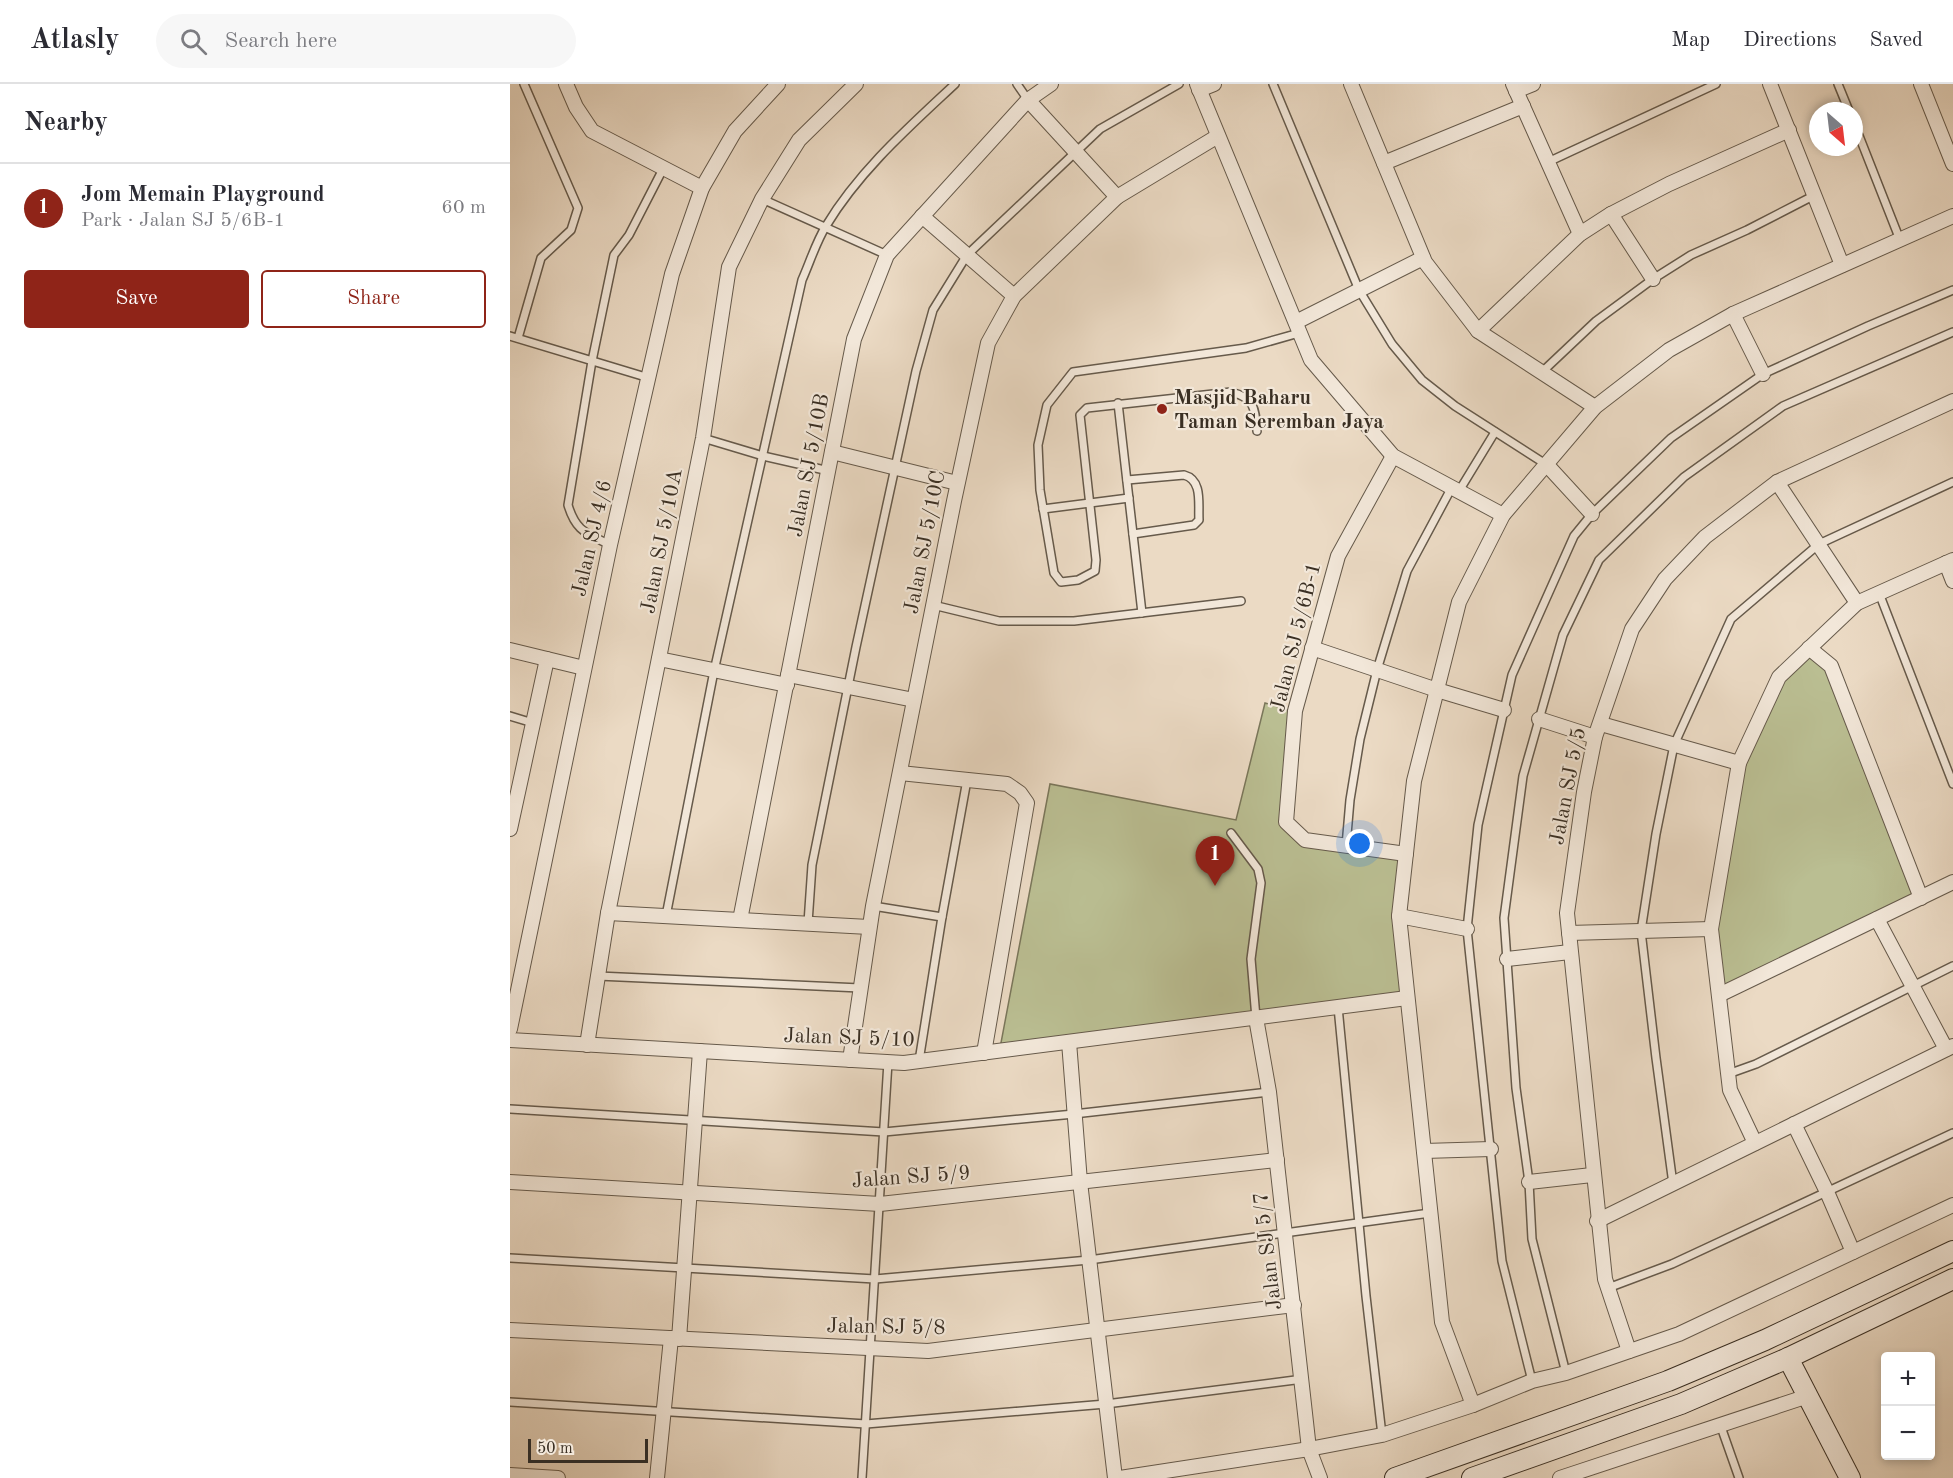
<!DOCTYPE html>
<html lang="en">
<head>
<meta charset="utf-8">
<style>
	:root { --surface:#fff; --page:#f7f7f7; --text:#2b2b33; --muted:#7c7c81; --line:#e1e1e2; --accent:#8f2418 }
	body { margin:0; font-family:"Old Standard TT",serif; background:var(--page); color:var(--text) }
	.controls { position:absolute; right:18px; bottom:18px; display:grid; overflow:hidden; border-radius:6px; box-shadow:0 3px 9px #0003 }
	.controls button { width:54px; height:54px; display:grid; place-items:center; padding:0; border:0; border-bottom:2px solid var(--line); background:var(--surface); color:var(--text); font:30px sans-serif }
	.compass { position:absolute; left:1299px; top:18px; width:54px; height:54px; border-radius:50%; background:var(--surface); box-shadow:0 3px 9px #0003; rotate:152deg }
	.scale { position:absolute; left:18px; bottom:15px; width:120px; box-sizing:border-box; padding-left:6px; border:3px solid #3a2f23; border-top:0; font-size:16px; line-height:21px; white-space:nowrap; color:#3a2f23; -webkit-text-stroke:4px #f2e7d9; paint-order:stroke }
	.you { position:absolute; left:850px; top:760px; width:21px; height:21px; margin:-15px; border:4px solid #fff; border-radius:50%; background:#1a73e8; box-shadow:0 0 0 9px #1a73e833 }
	.badge { display:grid; place-items:center; width:39px; height:39px; border-radius:50%; background:var(--accent); color:#fff; font-size:20px; font-weight:700 }
	.pin { position:absolute; translate:-50% -50px; filter:drop-shadow(0 2px 3px #0008) }
	.pin::after { content:''; position:absolute; top:32px; width:21px; height:18px; background:inherit; clip-path:polygon(0 0,100% 0,50% 100%) }
	.list { margin:0; padding:0; list-style:none }
	h2 { display:flex; justify-content:space-between; align-items:center; height:78px; margin:0; padding:0 24px; font-size:26px }
	h2 small { font-size:20px; font-weight:400; color:var(--muted) }
	.list li { display:grid; grid-template-columns:39px 1fr auto; gap:18px; align-items:center; box-sizing:border-box; height:90px; padding:0 24px; border-top:2px solid var(--line) }
	.list b { display:block; font-size:22px; white-space:nowrap }
	.list p { margin:0; font-size:20px; white-space:nowrap; color:var(--muted) }
	.list em { font-size:20px; font-style:normal; color:var(--muted) }
	.actions { display:flex; gap:12px; padding:18px 24px }
	.actions a { flex:1; padding:14px 0; border:2px solid var(--accent); border-radius:6px; text-align:center; font-size:21px; color:var(--accent) }
	.actions .main { background:var(--accent); color:#fff }
	.icon { flex:none; width:33px; height:33px; fill:none; stroke:currentColor; stroke-width:2; stroke-linecap:round; stroke-linejoin:round }
	.map { position:relative; flex:none; width:1443px; height:1394px; overflow:hidden }
	header { display:flex; align-items:center; gap:36px; box-sizing:border-box; height:84px; padding:0 30px; background:var(--surface); border-bottom:2px solid var(--line) }
	header strong { font-size:28px }
	nav { display:flex; gap:33px; margin-inline-start:auto; font-size:21px }
	.search { width:420px; height:54px; background:var(--page); display:flex; align-items:center; gap:15px; box-sizing:border-box; padding:0 21px; border-radius:33px; color:var(--muted); font-size:22px }
	main { display:flex }
	aside { flex:1; background:var(--surface) }
	.map>svg:first-child { display:block }
	.green { fill:#babe92; stroke:#7a765a; stroke-width:1.5 }
	.lines { fill:none; stroke-linecap:round; stroke-linejoin:round }
	.lane-casing { stroke:#665a4b; stroke-width:10 }
	.street-casing { stroke:#665a4b; stroke-width:16 }
	.secondary-casing { stroke:#3a2f23; stroke-width:22 }
	.lane { stroke:#f2e7d9; stroke-width:7 }
	.street { stroke:#f2e7d9; stroke-width:14 }
	.secondary { stroke:#f2e7d9; stroke-width:20 }
	.poi-dot { fill:#8f2418; stroke:#f2e7d9; stroke-width:2 }
	.labels { text-anchor:middle; stroke-width:4.5; stroke-linejoin:round; paint-order:stroke }
	.poi-label { font-size:21px; font-weight:bold; fill:#3a2f23; stroke:#f2e7d9; text-anchor:start }
	.street-label { font-size:21px; fill:#3a2f23; stroke:#f2e7d9 }
</style>
</head>
<body>
<header>
<strong>Atlasly</strong>
<div class="search"><svg class="icon" aria-label="search" viewBox="0 0 24 24"><circle cx="10" cy="10" r="6"/><path d="M15 15l6 6"/></svg>Search here</div>
<nav><a>Map</a><a>Directions</a><a>Saved</a></nav>
</header>
<main>
<aside>
<h2>Nearby<small></small></h2>
<ul class="list">
<li><span class="badge">1</span><div><b>Jom Memain Playground</b><p>Park · Jalan SJ 5/6B-1</p></div><em>60 m</em></li>
</ul>
<div class="actions"><a class="main">Save</a><a>Share</a></div>
</aside>
<div class="map">
<svg width="1443" height="1394" viewBox="0 0 1443 1394">
	<rect width="100%" height="100%" fill="#ebdac4"/>
	<filter id="stains"><feTurbulence type="fractalNoise" baseFrequency=".00333" numOctaves="4"/><feColorMatrix values="0 0 0 0 .2 0 0 0 0 .09 0 0 0 0 .02 0 0 0 .5 -.17"/></filter>
	<radialGradient id="worn" r=".72"><stop offset=".6" stop-color="#630" stop-opacity="0"/><stop offset="1" stop-color="#630" stop-opacity=".3"/></radialGradient>
	<g class="green">
		<path d="M1299 568 1320 583 1408 813 1211 908 1202 845 1232 679 1270 594Z"/>
		<path d="M755 619 781 627 773 739 794 759 892 772 893 912 490 964 540 700 726 736Z"/>
	</g>
	<g class="lines">
		<defs>
			<g id="lane">
				<path d="M507 0 518 16"/>
				<path d="M763 0 849 206 882 260 912 296 945 322 1037 381"/>
				<path d="M1328 0 1339 27"/>
				<path d="M1344 39 1390 156"/>
				<path d="M1038 78 1206 0"/>
				<path d="M252 115 377 171"/>
				<path d="M0 252 139 294"/>
				<path d="M8 254 31 174 61 146 68 124 14 0"/>
				<path d="M1032 288 1086 237 1143 195 1181 171 1237 146 1305 111"/>
				<path d="M608 319 632 529"/>
				<path d="M747 347C745 325 745 314 721 308L577 324 570 331 586 476 585 487 568 496 551 498 544 489 530 406 528 361 537 321 563 288 736 264 789 249"/>
				<path d="M193 354 253 372 319 387"/>
				<path d="M617 396 674 391C693 396 688 420 689 436L684 441 623 450"/>
				<path d="M949 407 985 348"/>
				<path d="M533 425 619 414"/>
				<path d="M100 461C77 449 66 448 58 421L82 277 104 171 119 151 154 83"/>
				<path d="M1369 509 1443 700"/>
				<path d="M423 521 489 537H564L731 517"/>
				<path d="M0 632 23 639"/>
				<path d="M721 749 748 785 751 799 741 875 746 934"/>
				<path d="M836 762 840 716 850 655 867 586 897 487 942 403"/>
				<path d="M363 822 432 833"/>
				<path d="M156 832 204 587 292 196C300 178 306 158 316 142 349 87 399 43 445 0"/>
				<path d="M298 839 302 781 346 563 406 287 423 226 457 171 590 45 669 0"/>
				<path d="M88 892 350 904"/>
				<path d="M828 923 856 1212 872 1351"/>
				<path d="M409 977 432 833 457 696"/>
				<path d="M1218 990 1246 980 1443 882"/>
				<path d="M0 1025 374 1048 564 1030 759 1008"/>
				<path d="M1163 1100 1146 974 1131 847 1146 750 1164 661 1221 535 1309 460 1443 398"/>
				<path d="M0 1174 365 1195 579 1176 920 1129"/>
				<path d="M1098 1204 1162 1180 1443 1049"/>
				<path d="M1056 1289 1022 1155 1019 1098 1006 1004 994 834 1013 692 1053 551 1089 476 1174 393 1273 322 1443 248"/>
				<path d="M1022 1297 992 1177 957 845 968 741 1002 591 1064 452 1082 430 1161 354 1253 290 1358 242 1443 206"/>
				<path d="M0 1318 356 1340 596 1320 793 1295"/>
				<path d="M1210 1340 1229 1394"/>
				<path d="M352 1394 378 978"/>
			</g>
			<g id="street">
				<path d="M56 0 66 23 82 47 192 104"/>
				<path d="M687 0 801 276 883 372 993 431"/>
				<path d="M841 0 915 178 968 247 1085 323"/>
				<path d="M1003 0 1070 150"/>
				<path d="M1260 0 1332 181"/>
				<path d="M1411 0 1443 80"/>
				<path d="M689 6 704 0"/>
				<path d="M1006 7 1023 0"/>
				<path d="M518 16 607 113"/>
				<path d="M874 79 1013 22"/>
				<path d="M1101 130 1143 195"/>
				<path d="M412 132 504 212"/>
				<path d="M1223 230 1253 290"/>
				<path d="M786 238 913 174"/>
				<path d="M968 247 1070 150 1101 130 1159 100 1279 46"/>
				<path d="M322 368 447 399"/>
				<path d="M883 372 828 472 785 627 776 738 795 756 896 770"/>
				<path d="M1037 381 1082 430"/>
				<path d="M1267 398 1347 519"/>
				<path d="M1436 479 1443 497"/>
				<path d="M802 564 927 606 994 626"/>
				<path d="M1299 564 1321 582 1411 814"/>
				<path d="M0 566 74 584"/>
				<path d="M149 575 277 601"/>
				<path d="M278 591 404 616"/>
				<path d="M1029 635 1085 653"/>
				<path d="M1091 640 1229 679"/>
				<path d="M390 689 497 700 510 709 517 719 474 969"/>
				<path d="M0 745 37 575"/>
				<path d="M98 829 359 843"/>
				<path d="M889 832 957 845"/>
				<path d="M1367 835 1436 965"/>
				<path d="M230 836 344 255 377 171 518 16 541 0"/>
				<path d="M1059 849 1201 845"/>
				<path d="M997 875 1060 868"/>
				<path d="M1209 911 1443 798"/>
				<path d="M746 934 759 1008 799 1365 810 1394"/>
				<path d="M0 945 100 461 162 190 192 104 225 47 268 0"/>
				<path d="M0 956 394 979 897 914"/>
				<path d="M559 958 570 1098 605 1394"/>
				<path d="M77 961 98 829 193 354 219 183 252 115 289 56 346 0"/>
				<path d="M340 976 363 822 444 417 478 259 504 212 607 113 708 52"/>
				<path d="M1284 1040 1317 1108 1343 1168"/>
				<path d="M1245 1059 1220 1006 1201 845 1229 679 1269 593 1347 519 1443 476"/>
				<path d="M914 1067 981 1065"/>
				<path d="M0 1098 370 1120 767 1076"/>
				<path d="M1019 1098 1082 1091"/>
				<path d="M1087 1137 1443 962"/>
				<path d="M0 1246 418 1267 784 1221"/>
				<path d="M169 1255 190 967"/>
				<path d="M1119 1267 1095 1195 1057 829 1074 708 1085 653 1122 545 1155 495 1195 453 1267 398 1443 317"/>
				<path d="M963 1321 932 1238 889 832 904 697 949 518 993 431 1085 323 1159 266 1223 230 1443 132"/>
				<path d="M0 1391 48 1394"/>
				<path d="M147 1394 161 1254"/>
				<path d="M610 1394 799 1365 872 1351 963 1321 1022 1297 1056 1289 1169 1250 1443 1121"/>
				<path d="M1050 1394 1298 1312"/>
			</g>
			<g id="secondary">
				<path d="M1278 1274 1340 1394"/>
				<path d="M885 1394 1158 1297 1255 1256 1443 1167"/>
				<path d="M962 1394 1171 1320 1278 1274 1443 1195"/>
			</g>
		</defs>
		<use href="#lane" class="lane-casing"/>
		<use href="#street" class="street-casing"/>
		<use href="#secondary" class="secondary-casing"/>
		<use href="#lane" class="lane"/>
		<use href="#street" class="street"/>
		<use href="#secondary" class="secondary"/>
	</g>
	<circle class="poi-dot" cx="652" cy="325" r="6"/>
	<g class="labels">
		<g class="poi-label">
			<text x="664" y="320">Masjid Baharu<tspan x="664" dy="24">Taman Seremban Jaya</tspan></text>
		</g>
		<g class="street-label">
			<text transform="translate(298 381) rotate(-79)" y="7">Jalan SJ 5/10B</text>
			<text transform="translate(81 454) rotate(-77)" y="7">Jalan SJ 4/6</text>
			<text transform="translate(151 457) rotate(-79)" y="7">Jalan SJ 5/10A</text>
			<text transform="translate(414 458) rotate(-79)" y="7">Jalan SJ 5/10C</text>
			<text transform="translate(785 553) rotate(-76)" y="7">Jalan SJ 5/6B-1</text>
			<text transform="translate(1057 702) rotate(-79)" y="7">Jalan SJ 5/5</text>
			<text transform="translate(339 953) rotate(2)" y="7">Jalan SJ 5/10</text>
			<text transform="translate(401 1092) rotate(-4)" y="7">Jalan SJ 5/9</text>
			<text transform="translate(757 1167) rotate(-97)" y="7">Jalan SJ 5/7</text>
			<text transform="translate(376 1242) rotate(1)" y="7">Jalan SJ 5/8</text>
		</g>
	</g>
	<rect width="100%" height="100%" filter="url(#stains)"/>
	<rect width="100%" height="100%" fill="url(#worn)"/>
</svg>
<div class="controls">
<button>+</button>
<button>−</button>
</div>
<svg class="compass" viewBox="-18 -18 36 36"><path d="M0-13l5 13h-10z" fill="#e53935"/><path d="M0 13l5-13h-10z" fill="#7c7c81"/></svg>
<div class="scale">50 m</div>
<div class="you"></div>
<div class="pin badge" style="left:705px;top:802px">1</div>
</div>
</main>
</body>
</html>
